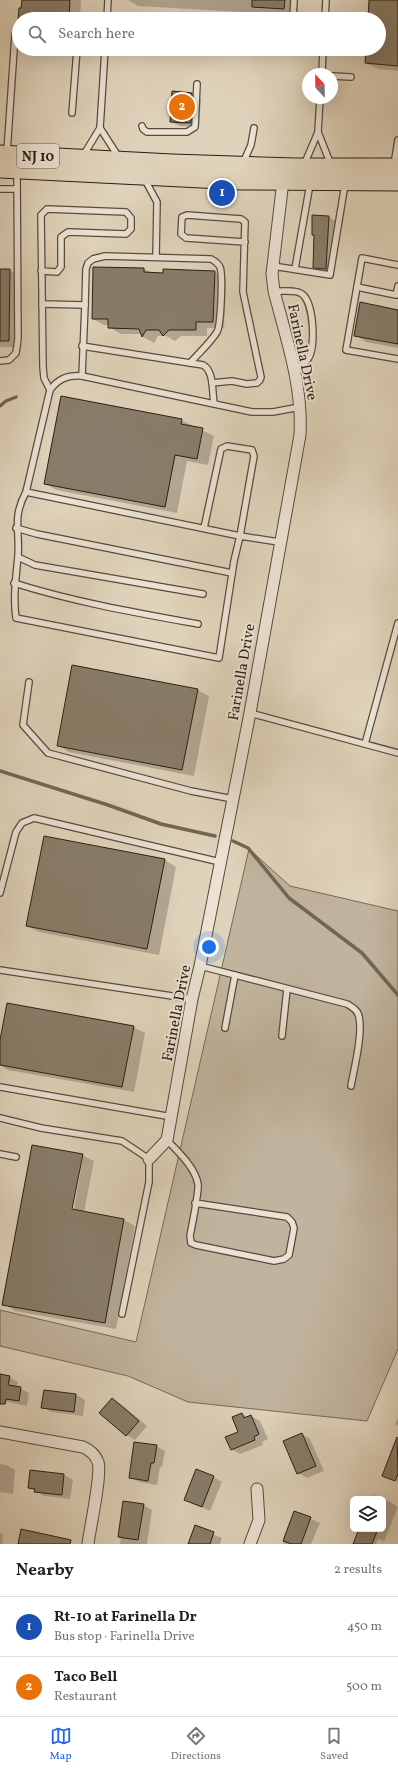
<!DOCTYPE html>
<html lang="en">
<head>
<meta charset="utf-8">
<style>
	:root { --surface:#fff; --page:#f2f2f2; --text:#202124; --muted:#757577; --line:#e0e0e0; --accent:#2563eb }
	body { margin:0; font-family:Vollkorn,serif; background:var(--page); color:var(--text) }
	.controls { position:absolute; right:12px; bottom:12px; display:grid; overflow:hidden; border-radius:6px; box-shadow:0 4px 16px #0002 }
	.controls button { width:36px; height:36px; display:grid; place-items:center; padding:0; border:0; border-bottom:1px solid var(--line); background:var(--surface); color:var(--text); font:20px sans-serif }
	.compass { position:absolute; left:302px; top:68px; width:36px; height:36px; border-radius:50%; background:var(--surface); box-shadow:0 4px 16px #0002; rotate:338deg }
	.you { position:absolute; left:209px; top:947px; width:14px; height:14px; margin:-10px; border:3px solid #fff; border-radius:50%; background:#1a73e8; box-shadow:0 0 0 6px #1a73e833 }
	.badge { display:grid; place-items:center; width:26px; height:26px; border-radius:50%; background:var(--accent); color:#fff; font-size:13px; font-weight:700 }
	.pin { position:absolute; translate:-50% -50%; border:2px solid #fff; box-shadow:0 1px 4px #0006 }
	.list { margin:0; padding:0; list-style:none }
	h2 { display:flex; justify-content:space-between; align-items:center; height:52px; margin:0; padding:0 16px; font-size:17px }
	h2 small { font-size:13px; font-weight:400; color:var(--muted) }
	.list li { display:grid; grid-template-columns:26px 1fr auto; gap:12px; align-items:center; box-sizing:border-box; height:60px; padding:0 16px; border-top:1px solid var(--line) }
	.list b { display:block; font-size:15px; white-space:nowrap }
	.list p { margin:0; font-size:13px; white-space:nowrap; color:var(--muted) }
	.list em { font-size:13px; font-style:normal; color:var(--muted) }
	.icon { flex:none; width:22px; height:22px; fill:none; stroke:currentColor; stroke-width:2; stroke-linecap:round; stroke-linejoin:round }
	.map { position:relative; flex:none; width:398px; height:1544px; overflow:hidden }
	.search { position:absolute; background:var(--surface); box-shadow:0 4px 16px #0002; left:12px; right:12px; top:12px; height:44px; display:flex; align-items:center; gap:10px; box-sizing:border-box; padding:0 14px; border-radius:22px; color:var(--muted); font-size:15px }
	.sheet { height:172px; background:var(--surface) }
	nav { display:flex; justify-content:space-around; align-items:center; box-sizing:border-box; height:56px; border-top:1px solid var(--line); background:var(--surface); font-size:11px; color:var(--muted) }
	nav a { display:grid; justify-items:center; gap:2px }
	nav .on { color:var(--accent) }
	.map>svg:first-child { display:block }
	.green { fill:#c1b49e; stroke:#746a58 }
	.shadow { fill:#0003; fill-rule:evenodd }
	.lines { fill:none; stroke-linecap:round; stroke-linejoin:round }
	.stream { stroke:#716656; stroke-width:3.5 }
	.building { fill:#887d6a; stroke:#281f13 }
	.lane-casing { stroke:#564c3d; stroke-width:8 }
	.street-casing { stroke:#564c3d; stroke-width:13 }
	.primary-casing { stroke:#281f13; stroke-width:19 }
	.lane { stroke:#ebe2d3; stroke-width:5.5 }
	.street { stroke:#ebe2d3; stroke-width:11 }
	.primary { stroke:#e0d3bb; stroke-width:17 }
	.labels { text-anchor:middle; stroke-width:4; stroke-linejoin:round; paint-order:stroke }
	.shield { fill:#ebe2d3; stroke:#625a4d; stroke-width:1 }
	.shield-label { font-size:14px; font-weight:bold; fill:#281f13 }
	.street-label { font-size:15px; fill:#281f13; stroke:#ebe2d3 }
</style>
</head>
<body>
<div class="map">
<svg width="398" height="1544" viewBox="0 0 398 1544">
	<rect width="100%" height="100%" fill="#e0d3bb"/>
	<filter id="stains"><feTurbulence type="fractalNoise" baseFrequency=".005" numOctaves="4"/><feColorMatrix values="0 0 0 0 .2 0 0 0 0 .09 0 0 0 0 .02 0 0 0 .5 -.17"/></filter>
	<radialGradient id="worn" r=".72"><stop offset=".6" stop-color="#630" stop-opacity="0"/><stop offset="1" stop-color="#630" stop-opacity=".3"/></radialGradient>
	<path class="green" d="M249 849 290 886 398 911V1349L367 1421 188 1402 128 1376 0 1346V1310L136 1342Z"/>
	<g class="shadow">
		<path d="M23 0H81L80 19H19L22 9Z"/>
		<path d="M128 0H296L295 15 138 6Z"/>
		<path d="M370 0H398V71L378 69 366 63 367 49H379V19H369Z"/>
		<path d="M173 93 192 94 201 99 199 127 180 126 171 121Z"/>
		<path d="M329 217 337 222 334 273 322 272 314 267 315 236Z"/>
		<path d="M94 268 144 269 152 273 215 272 226 279 224 328H207V336H181L175 341 166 336H158L154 343 143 337 142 334H121L109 327V325H104L93 319Z"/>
		<path d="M0 270H10L21 277 20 347H0Z"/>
		<path d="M398 311V348L366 342 355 335Z"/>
		<path d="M181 420 214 436 208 465 187 461 177 513 56 490 45 483Z"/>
		<path d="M197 690 209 696 194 776 69 752 58 745Z"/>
		<path d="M165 860 176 867 159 955 39 932 27 926Z"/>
		<path d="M133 1027 145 1033 134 1092 8 1070 0 1065V1045Z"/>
		<path d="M82 1155 94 1161 84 1212 124 1220 135 1226 116 1329 15 1311 4 1304ZM81 1157H83L73 1214H71Z"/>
		<path d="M0 1375 9 1377 18 1382 17 1387 29 1393 27 1406 0 1400Z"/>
		<path d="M45 1391 76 1395 85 1400 83 1416 51 1412 42 1407Z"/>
		<path d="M112 1399 121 1404 147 1426 135 1440 127 1435Z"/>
		<path d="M242 1414 248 1417 251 1416 260 1421 268 1439 262 1442 263 1445 240 1454 231 1449 239 1432Z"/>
		<path d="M398 1418V1426L395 1424Z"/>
		<path d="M302 1434 310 1439 324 1471 307 1478 298 1473Z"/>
		<path d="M156 1446 165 1451 162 1467H160L157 1485 139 1482 130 1477Z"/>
		<path d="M395 1446 398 1447V1482L383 1476Z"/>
		<path d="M0 1464 6 1465 15 1470 13 1494 0 1492Z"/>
		<path d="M64 1475 73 1480 70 1499 44 1496 29 1487Z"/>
		<path d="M213 1477 222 1482 210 1511 185 1499Z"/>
		<path d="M373 1495 389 1501 398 1507 384 1541 378 1539 376 1544H354L360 1529H383V1499H372Z"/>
		<path d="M143 1505 152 1510 147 1544H120L121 1538 119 1537Z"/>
		<path d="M295 1512 320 1523 311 1544H283Z"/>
		<path d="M196 1527 222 1538 220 1544H189Z"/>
		<path d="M0 1533 3 1535 2 1544H0Z"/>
	</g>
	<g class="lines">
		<g class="stream">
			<path d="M0 406 6 401 16 397"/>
			<path d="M0 771 108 805 161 824 215 836"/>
			<path d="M233 841 248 848 289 898 362 953 398 995"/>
		</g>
	</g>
	<g class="building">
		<path d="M22 0H70L69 16 58 15 57 19H18L19 8H21Z"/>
		<path d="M252 0H285L284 9 252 7Z"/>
		<path d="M369 0H398V66L365 63 366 49H379V19H368Z"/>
		<path d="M172 91 192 93 191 123 170 122Z"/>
		<path d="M312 215 329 216 326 269 313 268 314 235H312Z"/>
		<path d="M93 267 144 268V272L163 273V269L215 271 213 322H196V330H169L163 336 159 330H146L142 337 139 329 108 328V319H92Z"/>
		<path d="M0 269H10L9 341H0Z"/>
		<path d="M360 302 398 310V344L354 336Z"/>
		<path d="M61 396 182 419 181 424 203 428 197 459 175 455 165 507 44 484Z"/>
		<path d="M72 665 198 689 182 770 57 746Z"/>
		<path d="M44 836 165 859 147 949 26 926Z"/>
		<path d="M7 1003 134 1026 122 1087 0 1065V1040Z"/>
		<path d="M32 1145 83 1154 72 1209 124 1219 105 1323 2 1305Z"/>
		<path d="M0 1374 10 1376 8 1385 21 1387 19 1401 6 1399 5 1404H0Z"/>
		<path d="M44 1390 76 1394 74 1412 41 1408Z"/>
		<path d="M112 1398 139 1421 126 1436 99 1413Z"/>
		<path d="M242 1413 244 1418 251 1415 259 1434 254 1437 255 1440 231 1450 225 1437 238 1432 232 1417Z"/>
		<path d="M302 1433 316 1466 297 1474 283 1441Z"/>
		<path d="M397 1437 398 1474 395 1481 382 1476Z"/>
		<path d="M134 1442 157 1445 154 1463H151L148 1481 129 1478Z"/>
		<path d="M196 1469 214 1476 202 1507 184 1500Z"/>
		<path d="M30 1470 64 1474 62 1495 34 1492 35 1489 28 1488Z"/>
		<path d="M123 1501 144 1504 138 1540 118 1537Z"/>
		<path d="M294 1511 311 1517 301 1544H292L283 1541Z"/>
		<path d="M195 1525 214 1532 210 1544H188Z"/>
		<path d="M21 1529 71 1540 70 1544H18Z"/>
		<path d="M359 1529H378L372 1544H353Z"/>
	</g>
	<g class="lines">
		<defs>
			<g id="lane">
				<path d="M230 16 305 19"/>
				<path d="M107 19 108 0"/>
				<path d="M293 19 294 0"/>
				<path d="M325 19 326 0"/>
				<path d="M322 74 323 49"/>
				<path d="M332 76 351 77"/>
				<path d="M72 113 77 49"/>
				<path d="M142 126 143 129 147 132H187L195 127 197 84"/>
				<path d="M100 128 105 49"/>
				<path d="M318 132 331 165"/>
				<path d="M7 152 15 35 16 32 19 31"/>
				<path d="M82 154 86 151 100 128 118 156"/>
				<path d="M243 163 251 145 254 128"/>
				<path d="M304 165 318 132 320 98"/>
				<path d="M394 165 398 140"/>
				<path d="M144 178 157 202 156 257"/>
				<path d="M0 189H17"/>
				<path d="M398 265 362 258 346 350 398 359"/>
				<path d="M273 266 330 275 345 184"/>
				<path d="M295 269 310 184"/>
				<path d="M41 271 57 272 61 267V237L68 232 126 234 131 229V218L126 212 47 209 41 215 43 367 44 378 50 390"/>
				<path d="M357 287 396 295 398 286"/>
				<path d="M274 291C282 292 295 289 302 294 314 303 316 347 308 359 305 364 299 366 293 369"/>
				<path d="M42 304 85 305 82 376"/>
				<path d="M85 305 86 269 88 263 93 259 105 256 211 259C215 261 218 263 220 267 223 275 221 325 217 332 210 343 199 353 190 363"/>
				<path d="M82 346 203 365C214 371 212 391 214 403"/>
				<path d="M0 361 9 360 16 353 18 339 17 172"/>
				<path d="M212 383 232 381 247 384 257 383 260 380 261 377 243 292 245 222 241 219 187 215 182 217 181 234 186 238 245 242"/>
				<path d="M26 492 240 536 254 456 252 450 227 446 221 449 204 528"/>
				<path d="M16 528 37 534 232 573"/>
				<path d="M279 542 240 536 234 561 219 658 16 618C13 597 16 578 18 556 20 531 12 517 26 492L50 390C58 379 67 375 82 376L252 412H273L300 407"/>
				<path d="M18 557 35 565 203 594"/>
				<path d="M14 583C74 602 137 613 198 624"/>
				<path d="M29 682 23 725 48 753 191 791 233 799"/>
				<path d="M250 713 398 753"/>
				<path d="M365 744 398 623"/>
				<path d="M0 893 16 832 22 823 34 818 220 862"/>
				<path d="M200 966 347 1004C352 1007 358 1010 359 1017 363 1034 354 1069 351 1086"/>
				<path d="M0 970 192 999"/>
				<path d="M225 1028 235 975"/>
				<path d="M282 1036 287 989"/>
				<path d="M0 1087 172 1117"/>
				<path d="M0 1118 41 1128 122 1141 149 1159V1182L122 1314"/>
				<path d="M167 1140C178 1152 195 1167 198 1184 199 1192 192 1225 190 1236L191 1243 196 1245 274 1261 284 1259 289 1255 294 1228 292 1222 287 1217 195 1203"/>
				<path d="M0 1154 16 1157"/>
			</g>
			<g id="street">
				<path d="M149 1159 167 1140 192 999 200 966 250 713 300 435C303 386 286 338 274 291L272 274 283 181"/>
				<path d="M0 1432 83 1447C90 1450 95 1454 98 1462 102 1473 90 1528 88 1544"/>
				<path d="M250 1544 259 1520 257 1489"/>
			</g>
			<g id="primary">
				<path d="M0 154 172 163 295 167H398"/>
				<path d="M0 169 242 181 398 182"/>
			</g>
		</defs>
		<use href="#lane" class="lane-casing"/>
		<use href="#street" class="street-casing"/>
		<use href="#primary" class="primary-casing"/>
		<use href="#lane" class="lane"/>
		<use href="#street" class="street"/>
		<use href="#primary" class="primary"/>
	</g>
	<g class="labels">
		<rect class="shield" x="17" y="144" width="42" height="24" rx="3"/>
		<g class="shield-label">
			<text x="38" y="161">NJ 10</text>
		</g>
		<g class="street-label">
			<text transform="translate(303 352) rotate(78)" y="5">Farinella Drive</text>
			<text transform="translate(241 672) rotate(-80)" y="5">Farinella Drive</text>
			<text transform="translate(176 1013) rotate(-79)" y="5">Farinella Drive</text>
		</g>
	</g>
	<rect width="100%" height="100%" filter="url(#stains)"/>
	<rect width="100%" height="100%" fill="url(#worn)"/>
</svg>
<div class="controls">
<button><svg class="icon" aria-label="layers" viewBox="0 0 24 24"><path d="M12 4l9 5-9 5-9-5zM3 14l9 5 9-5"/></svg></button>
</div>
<svg class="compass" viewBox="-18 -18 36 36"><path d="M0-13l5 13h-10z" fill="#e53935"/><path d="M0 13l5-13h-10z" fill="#757577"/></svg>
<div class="you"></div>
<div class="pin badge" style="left:222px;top:193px;background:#1a4fb4">1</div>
<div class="pin badge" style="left:182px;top:107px;background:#e8710a">2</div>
<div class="search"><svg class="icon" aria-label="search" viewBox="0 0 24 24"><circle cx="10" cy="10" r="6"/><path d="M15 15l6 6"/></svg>Search here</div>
</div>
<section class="sheet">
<h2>Nearby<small>2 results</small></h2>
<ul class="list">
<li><span class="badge" style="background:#1a4fb4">1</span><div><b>Rt-10 at Farinella Dr</b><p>Bus stop · Farinella Drive</p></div><em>450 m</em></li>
<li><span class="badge" style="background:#e8710a">2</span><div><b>Taco Bell</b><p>Restaurant</p></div><em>500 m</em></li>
</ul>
</section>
<nav>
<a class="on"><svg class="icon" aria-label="map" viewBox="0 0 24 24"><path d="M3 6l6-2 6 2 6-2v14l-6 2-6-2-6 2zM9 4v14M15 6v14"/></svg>Map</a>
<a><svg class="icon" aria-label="directions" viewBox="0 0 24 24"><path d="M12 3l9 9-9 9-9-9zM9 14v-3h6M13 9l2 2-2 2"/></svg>Directions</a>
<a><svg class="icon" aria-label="saved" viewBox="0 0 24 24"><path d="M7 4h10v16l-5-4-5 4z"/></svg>Saved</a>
</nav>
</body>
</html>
